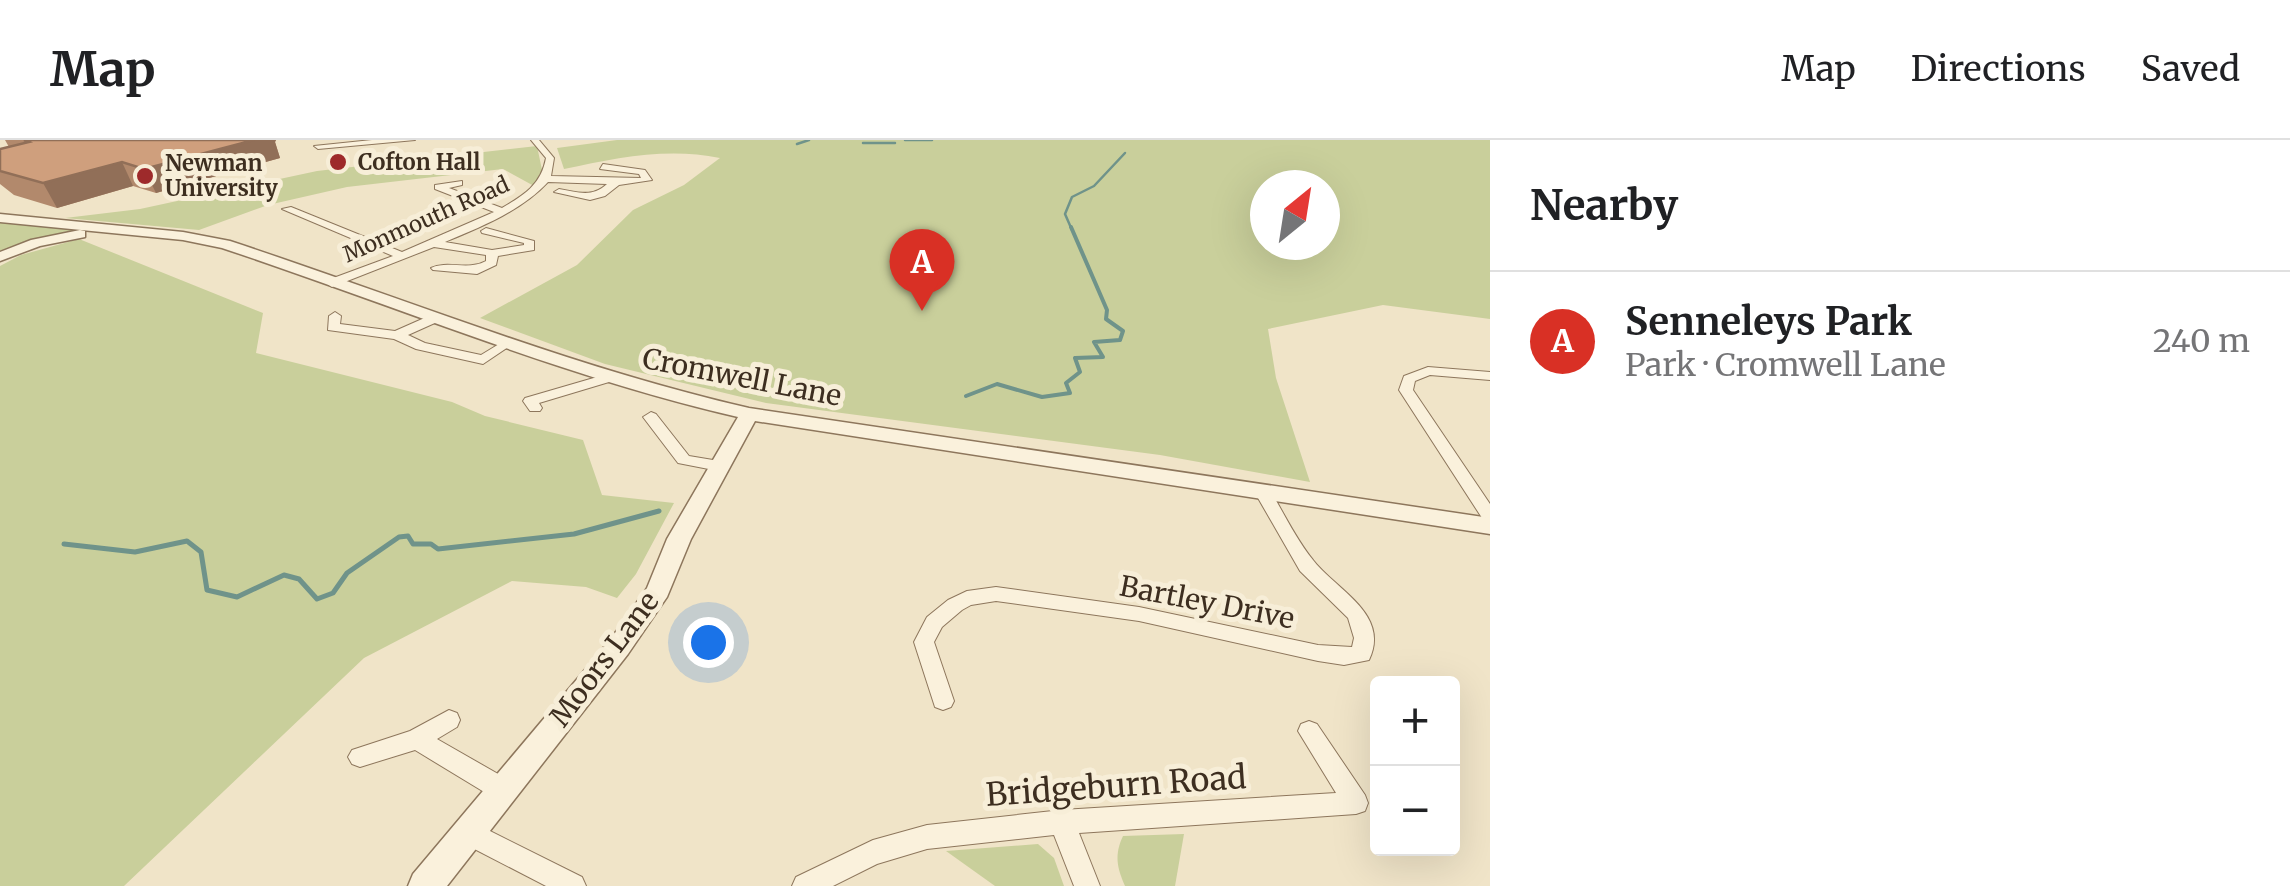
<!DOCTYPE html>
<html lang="en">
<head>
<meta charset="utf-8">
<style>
	:root { --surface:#fff; --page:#f2f2f2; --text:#202124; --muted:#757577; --line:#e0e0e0; --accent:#d93025 }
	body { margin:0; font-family:Merriweather,serif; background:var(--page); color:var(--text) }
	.controls { position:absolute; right:30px; bottom:30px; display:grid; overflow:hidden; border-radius:10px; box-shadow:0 10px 40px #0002 }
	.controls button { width:90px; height:90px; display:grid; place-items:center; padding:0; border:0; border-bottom:2px solid var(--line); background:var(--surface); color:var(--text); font:50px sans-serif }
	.compass { position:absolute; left:1250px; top:30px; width:90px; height:90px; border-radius:50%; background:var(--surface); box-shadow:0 10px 40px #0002; rotate:30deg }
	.you { position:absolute; left:708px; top:502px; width:35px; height:35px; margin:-25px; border:8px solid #fff; border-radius:50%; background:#1a73e8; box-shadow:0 0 0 15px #1a73e833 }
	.badge { display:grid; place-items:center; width:65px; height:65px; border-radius:50%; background:var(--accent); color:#fff; font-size:32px; font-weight:700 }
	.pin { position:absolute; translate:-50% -82px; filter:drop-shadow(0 2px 5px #0008) }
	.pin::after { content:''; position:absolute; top:52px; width:35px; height:30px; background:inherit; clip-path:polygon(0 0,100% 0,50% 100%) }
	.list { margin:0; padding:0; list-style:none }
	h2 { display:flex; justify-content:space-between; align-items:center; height:130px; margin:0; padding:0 40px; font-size:42px }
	h2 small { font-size:32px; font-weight:400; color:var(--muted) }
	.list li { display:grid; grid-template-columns:65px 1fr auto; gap:30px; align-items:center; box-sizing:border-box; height:140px; padding:0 40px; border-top:2px solid var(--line) }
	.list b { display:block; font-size:38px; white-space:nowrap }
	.list p { margin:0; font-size:32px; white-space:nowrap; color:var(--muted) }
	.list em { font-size:32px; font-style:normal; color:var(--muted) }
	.map { position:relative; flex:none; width:1490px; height:746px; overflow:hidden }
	header { display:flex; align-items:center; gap:60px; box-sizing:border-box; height:140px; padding:0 50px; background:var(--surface); border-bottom:2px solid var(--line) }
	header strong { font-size:48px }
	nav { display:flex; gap:55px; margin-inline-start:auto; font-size:35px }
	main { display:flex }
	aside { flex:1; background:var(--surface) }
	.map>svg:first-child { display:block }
	.green { fill:#c9cf9b; fill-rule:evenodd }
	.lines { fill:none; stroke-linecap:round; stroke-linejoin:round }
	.stream-far2 { stroke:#6f938a; stroke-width:2.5 }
	.stream-far1 { stroke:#6f938a; stroke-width:4 }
	.stream { stroke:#6f938a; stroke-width:5 }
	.minor-casing { stroke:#8d765c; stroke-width:2 }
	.tertiary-casing { stroke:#8d765c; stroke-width:3 }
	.minor { fill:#faf1dc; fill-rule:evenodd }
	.tertiary { fill:#faf1dc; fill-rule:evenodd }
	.wall { fill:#b2896c }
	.shaded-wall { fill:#916f58 }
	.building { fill:#cf9f7d; stroke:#916f58; stroke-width:2.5 }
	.poi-dot { fill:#9e2a2b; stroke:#f7eed8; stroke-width:4 }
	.labels { text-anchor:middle; stroke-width:10; stroke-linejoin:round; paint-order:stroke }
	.far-poi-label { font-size:22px; font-weight:bold; fill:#3d2e20; stroke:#f7eed8; text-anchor:start }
	.far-street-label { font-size:22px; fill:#3d2e20; stroke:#f7eed8 }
	.street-label { font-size:28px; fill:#3d2e20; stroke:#f7eed8 }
	.near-street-label { font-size:32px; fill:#3d2e20; stroke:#f7eed8 }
</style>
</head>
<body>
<header>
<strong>Map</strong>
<nav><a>Map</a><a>Directions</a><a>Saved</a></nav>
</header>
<main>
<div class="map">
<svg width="1490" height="746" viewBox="0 0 1490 746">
	<rect width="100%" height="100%" fill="#f0e4c8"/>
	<g class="green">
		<path d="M617 0H1490V179L1383 165 1268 189 1276 238 1310 342 1160 315 766 263 605 224 480 178 577 125 633 70 684 45 720 18C667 7 616 18 564 29L557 8ZM1265 45H1325V105H1265Z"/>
		<path d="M537 6 542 30 534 46 503 29 347 47 268 65 199 90 65 78 140 69 317 31Z"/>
		<path d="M0 81 75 89 76 91 0 114Z"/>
		<path d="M79 99 263 173 256 213 452 262 485 276 583 300 602 355 674 363 636 434 617 458 586 447 512 441 364 518 124 746H0V126L21 115Z"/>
		<path d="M1184 694 1175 746H1125C1117 728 1114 715 1123 696Z"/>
		<path d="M1038 704 1054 718 1064 746H995L946 711Z"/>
	</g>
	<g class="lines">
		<g class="stream-far2">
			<path d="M905 0H932"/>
			<path d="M863 3H895"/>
			<path d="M797 4 809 0"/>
			<path d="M1072 90 1065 74 1072 57 1094 46 1125 13"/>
		</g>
		<path class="stream-far1" d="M966 256 997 244 1042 257 1070 253 1066 243 1080 232 1075 218 1103 217 1094 202 1120 200 1123 191 1106 179 1107 170 1071 87"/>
		<path class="stream" d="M64 404 135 412 187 401 201 412 207 450 237 457 284 435 299 439 317 459 333 453 347 433 399 397 408 396 413 404H431L438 409 574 394 659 371"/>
		<defs>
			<g id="minor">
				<path d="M372 0H415L318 9 314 6Z"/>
				<path d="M531 0H539L554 18 551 36 641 38 639 34 600 29 603 24 645 30 652 40 619 45 605 56 590 60 554 52 559 49C578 52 592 58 607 44L548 42C521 71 481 87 445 102L492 110 524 105V103L482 93 481 91 486 88 534 101V110L498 116 496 125 477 134 433 130 431 128C448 120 468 131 486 121V115L434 107 332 147 326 143 328 140 393 116 282 69 291 67 402 112 494 72 435 49V45L462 41V45L449 48 502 68C524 55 541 45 546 18Z"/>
				<path d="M335 172 341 176 340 184 395 191 429 176H437V182L408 195 425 203 481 215 504 201 511 205 483 224 416 209 394 199 328 190 329 176Z"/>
				<path d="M1428 227 1490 232V240L1430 235 1415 241 1413 250 1490 364V383L1484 381 1399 250 1404 236Z"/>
				<path d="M604 235 611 239 609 242 539 263 542 268 540 271H530L523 261 525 258Z"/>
				<path d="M651 272 656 274 689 316 725 322 727 326 725 330 719 331 678 323 643 277Z"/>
				<path d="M1262 346 1268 347C1283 371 1295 398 1313 420 1336 450 1391 474 1369 520L1344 525 1318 521 1139 481 996 461 971 465 962 470 942 487 934 502 954 561 951 567 943 570 935 567 914 502 927 477 948 460 967 451 996 447 1139 467 1318 505 1352 507 1354 498 1348 478 1300 431 1254 351Z"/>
				<path d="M449 570 457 573 460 580 457 587 437 599 512 642 515 650 512 658 503 661 494 658 415 610 360 627 352 624 348 617 352 610 410 591Z"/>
				<path d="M1309 581 1317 584 1365 655 1368 663 1365 671 1356 674 1079 693 1100 746H1074L1054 695 927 709 877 724 833 746H792L796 737 873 700 927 685 1062 670 1336 653 1298 591 1301 584Z"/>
				<path d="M468 680 582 737 586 746H546L459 701 455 692 459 683Z"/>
			</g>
			<g id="tertiary">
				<path d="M0 74 183 92 230 101C403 158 571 227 749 268L1490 378V394L755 281 691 399 667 457 628 514 447 746H408L413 734 610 500 647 448 667 399 738 277C561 236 394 165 222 108L183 100 0 82Z"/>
				<path d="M80 90 85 91V97L40 106 0 121V112L31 100Z"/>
			</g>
		</defs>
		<use href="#minor" class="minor-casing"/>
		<use href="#tertiary" class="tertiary-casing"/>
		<use href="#minor" class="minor"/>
		<use href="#tertiary" class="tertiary"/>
	</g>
	<path class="wall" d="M5 0H276L275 2 280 18 156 53 133 46 57 68 14 55 0 44V9L9 7Z"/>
	<g class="shaded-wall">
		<path d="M254 0H276L275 2 280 18 156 53 144 29Z"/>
		<path d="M122 22 133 46 57 68 43 43Z"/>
	</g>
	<path class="building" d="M24 0H254L144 29 122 22 43 43 0 31V9L29 2Z"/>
	<g class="poi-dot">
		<circle cx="338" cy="22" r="10"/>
		<circle cx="145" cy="36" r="10"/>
	</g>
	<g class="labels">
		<g class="far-poi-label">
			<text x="358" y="30">Cofton Hall</text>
			<text x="165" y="31">Newman<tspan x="165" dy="25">University</tspan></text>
		</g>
		<g class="far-street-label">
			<text transform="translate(426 79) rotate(-24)" y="8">Monmouth Road</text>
		</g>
		<g class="street-label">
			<text transform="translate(742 237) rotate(11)" y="10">Cromwell Lane</text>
			<text transform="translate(1207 462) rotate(11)" y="10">Bartley Drive</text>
			<text transform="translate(604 519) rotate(-53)" y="10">Moors Lane</text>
		</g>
		<g class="near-street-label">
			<text transform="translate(1116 646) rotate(-4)" y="11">Bridgeburn Road</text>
		</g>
	</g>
</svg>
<div class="controls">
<button>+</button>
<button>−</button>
</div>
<svg class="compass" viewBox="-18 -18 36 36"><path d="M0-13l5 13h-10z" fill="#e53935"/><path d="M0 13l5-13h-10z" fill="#757577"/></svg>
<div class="you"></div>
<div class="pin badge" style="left:922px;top:171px">A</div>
</div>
<aside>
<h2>Nearby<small></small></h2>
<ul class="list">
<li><span class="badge">A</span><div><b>Senneleys Park</b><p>Park · Cromwell Lane</p></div><em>240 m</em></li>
</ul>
</aside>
</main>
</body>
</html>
